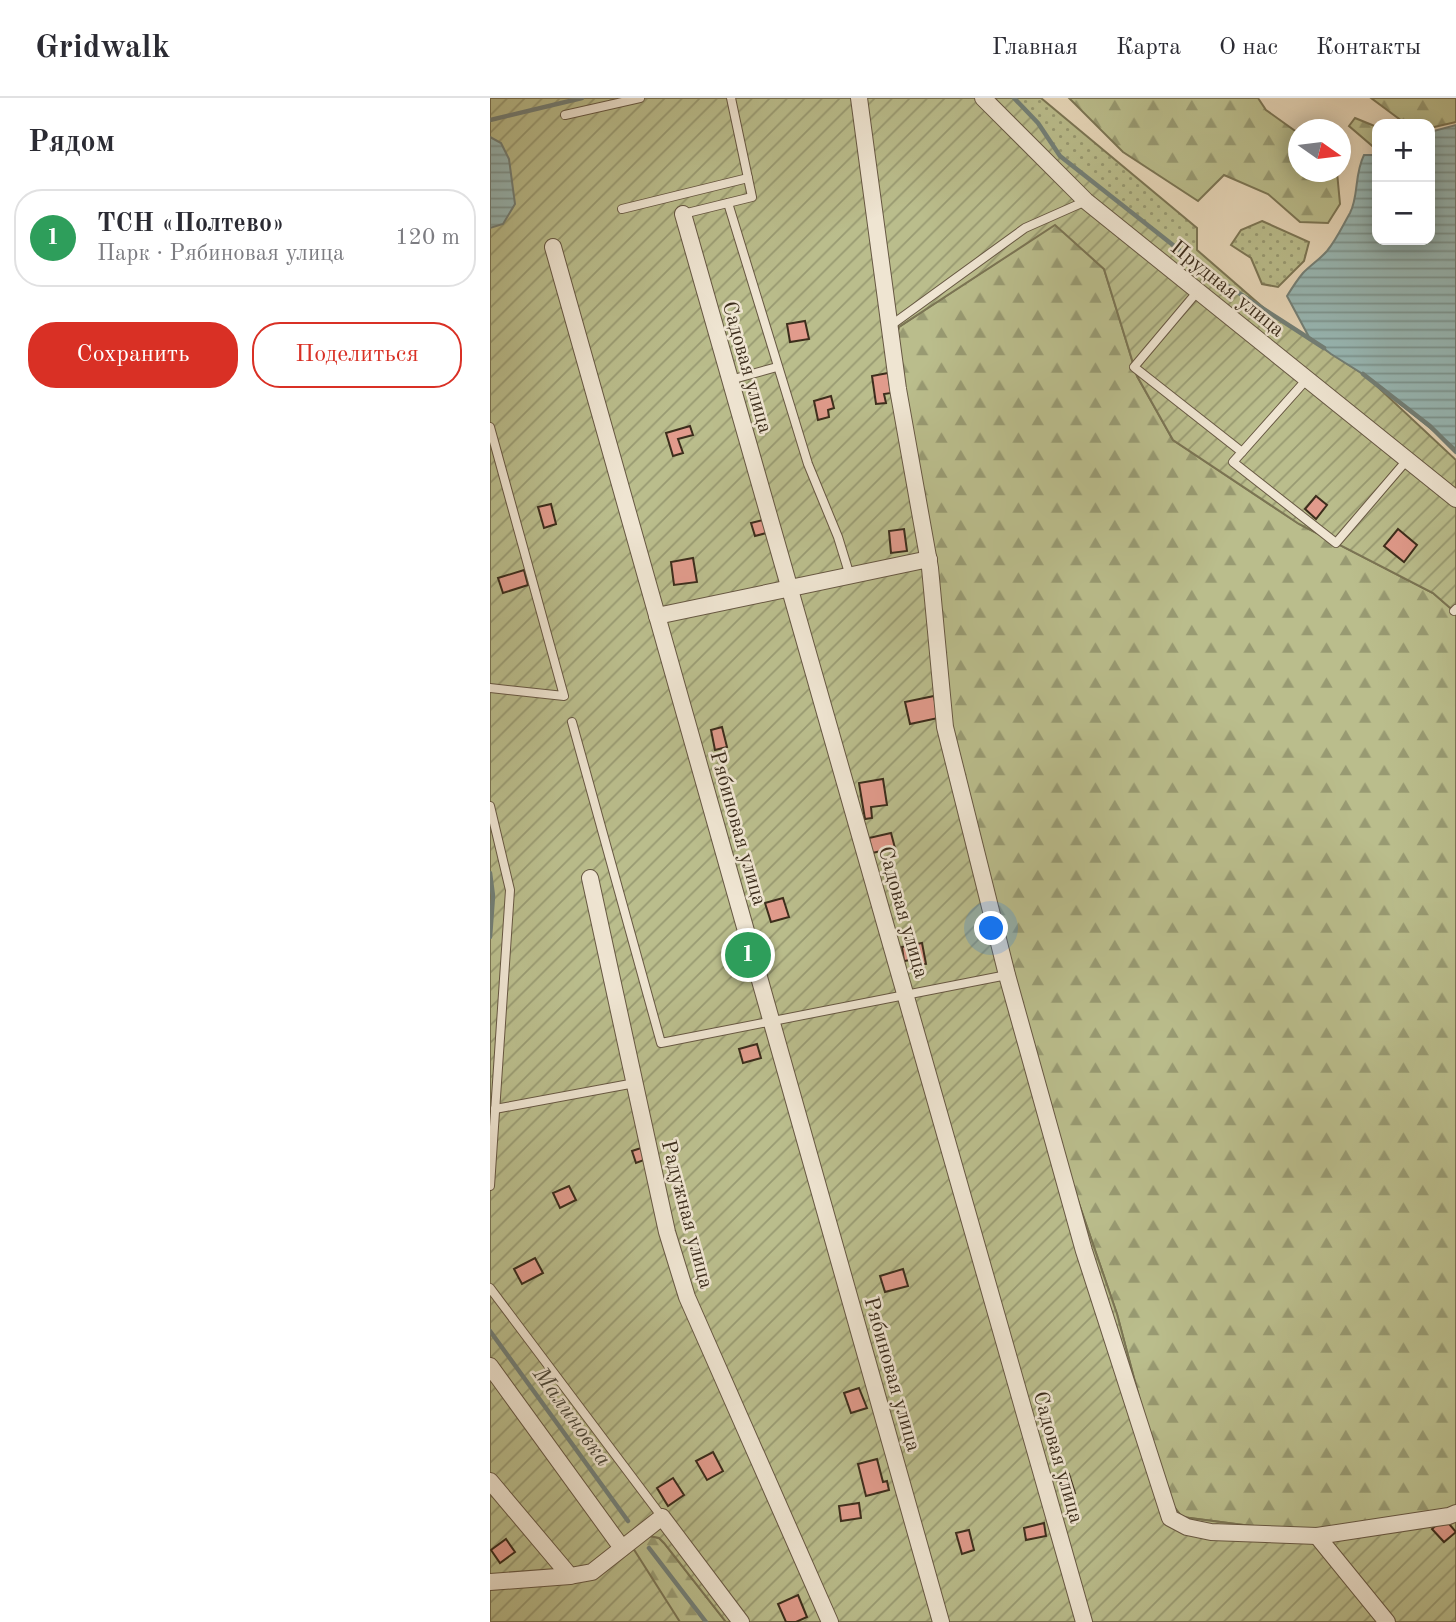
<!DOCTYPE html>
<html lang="ru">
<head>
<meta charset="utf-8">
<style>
	:root { --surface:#fff; --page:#f7f7f7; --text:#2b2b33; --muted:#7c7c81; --line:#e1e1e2; --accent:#d93025 }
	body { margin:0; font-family:"Old Standard TT",serif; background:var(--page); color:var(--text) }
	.controls { position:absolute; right:21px; top:21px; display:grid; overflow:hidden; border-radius:14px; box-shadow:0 4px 18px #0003 }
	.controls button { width:63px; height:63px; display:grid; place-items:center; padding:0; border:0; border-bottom:2px solid var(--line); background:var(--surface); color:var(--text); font:35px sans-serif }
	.compass { position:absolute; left:798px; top:21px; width:63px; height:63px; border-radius:50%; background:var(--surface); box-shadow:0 4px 18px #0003; rotate:104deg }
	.you { position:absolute; left:502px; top:831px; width:24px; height:24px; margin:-18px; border:5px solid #fff; border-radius:50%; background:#1a73e8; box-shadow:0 0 0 10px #1a73e833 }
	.badge { display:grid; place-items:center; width:46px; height:46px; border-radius:50%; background:var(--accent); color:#fff; font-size:23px; font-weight:700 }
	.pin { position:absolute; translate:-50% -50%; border:4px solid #fff; box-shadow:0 2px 7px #0006 }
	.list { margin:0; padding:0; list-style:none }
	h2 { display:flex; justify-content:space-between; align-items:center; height:91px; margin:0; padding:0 28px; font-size:30px }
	h2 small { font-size:23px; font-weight:400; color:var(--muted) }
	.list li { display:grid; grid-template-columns:46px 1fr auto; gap:21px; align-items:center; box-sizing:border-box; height:98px; margin:0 14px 14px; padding:0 14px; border:2px solid var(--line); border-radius:28px }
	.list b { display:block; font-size:26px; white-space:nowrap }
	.list p { margin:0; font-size:23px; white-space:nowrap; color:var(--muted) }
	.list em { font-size:23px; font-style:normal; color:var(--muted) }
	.actions { display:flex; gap:14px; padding:21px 28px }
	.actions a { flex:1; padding:16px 0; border:2px solid var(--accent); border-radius:28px; text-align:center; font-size:24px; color:var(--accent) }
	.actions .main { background:var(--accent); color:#fff }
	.map { position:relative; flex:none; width:966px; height:1524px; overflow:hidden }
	header { display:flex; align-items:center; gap:42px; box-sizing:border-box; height:98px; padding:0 35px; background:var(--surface); border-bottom:2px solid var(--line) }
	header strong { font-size:33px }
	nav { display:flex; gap:38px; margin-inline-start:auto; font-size:24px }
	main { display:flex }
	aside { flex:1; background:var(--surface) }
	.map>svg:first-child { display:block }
	.grass { fill:url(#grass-dots); stroke:#7b7554; stroke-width:2 }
	.forest { fill:url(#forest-firs); stroke:#7b7554; stroke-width:2 }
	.garden { fill:url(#garden-furrows); stroke:#7b7554; stroke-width:2 }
	.water { fill:url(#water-rules); stroke:#738078; stroke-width:2 }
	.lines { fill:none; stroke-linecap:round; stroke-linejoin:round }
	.stream { stroke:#738078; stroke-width:4.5 }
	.building { fill:#e19b8c; stroke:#3c2d1c; stroke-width:2 }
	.lane-casing { stroke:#675843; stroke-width:10 }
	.street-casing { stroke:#675843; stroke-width:18 }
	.lane { stroke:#efe5d2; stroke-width:8 }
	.street { stroke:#efe5d2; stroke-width:16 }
	.labels { text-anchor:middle; stroke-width:5; stroke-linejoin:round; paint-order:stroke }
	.street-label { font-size:21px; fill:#3c2d1c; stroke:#efe5d2 }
	.water-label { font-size:23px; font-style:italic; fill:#4e493b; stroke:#efe5d2 }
</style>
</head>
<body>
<header>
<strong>Gridwalk</strong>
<nav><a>Главная</a><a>Карта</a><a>О нас</a><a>Контакты</a></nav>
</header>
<main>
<aside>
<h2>Рядом<small></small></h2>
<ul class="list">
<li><span class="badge" style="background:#2e9e5b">1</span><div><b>ТСН «Полтево»</b><p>Парк · Рябиновая улица</p></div><em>120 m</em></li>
</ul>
<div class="actions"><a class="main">Сохранить</a><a>Поделиться</a></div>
</aside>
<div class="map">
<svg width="966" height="1524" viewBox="0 0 966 1524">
	<defs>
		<pattern id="grass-dots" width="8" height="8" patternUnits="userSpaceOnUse" patternTransform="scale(1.75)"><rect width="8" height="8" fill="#babd8c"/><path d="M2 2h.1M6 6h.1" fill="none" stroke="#989a72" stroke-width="1.8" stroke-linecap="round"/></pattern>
		<pattern id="forest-firs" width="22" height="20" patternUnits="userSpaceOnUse" patternTransform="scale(1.75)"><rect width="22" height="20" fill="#babd8c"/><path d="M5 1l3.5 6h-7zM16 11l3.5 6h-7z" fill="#989a72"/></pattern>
		<pattern id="garden-furrows" width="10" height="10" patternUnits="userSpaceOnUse" patternTransform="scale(1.75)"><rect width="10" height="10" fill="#babd8c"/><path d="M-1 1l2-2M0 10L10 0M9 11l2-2" fill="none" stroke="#989a72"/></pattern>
		<pattern id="water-rules" width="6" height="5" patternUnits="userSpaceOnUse" patternTransform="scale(1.75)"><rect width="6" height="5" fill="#98b8b5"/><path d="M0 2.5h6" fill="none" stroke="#7d9692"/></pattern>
	</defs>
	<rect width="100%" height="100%" fill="#e7d7b9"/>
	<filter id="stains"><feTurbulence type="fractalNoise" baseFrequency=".00286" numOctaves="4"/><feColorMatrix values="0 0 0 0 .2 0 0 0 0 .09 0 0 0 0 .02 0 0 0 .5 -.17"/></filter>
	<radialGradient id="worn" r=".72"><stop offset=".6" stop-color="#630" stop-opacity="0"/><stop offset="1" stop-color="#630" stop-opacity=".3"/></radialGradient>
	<g class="grass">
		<path d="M510 0H551L707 130V152L966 377 570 64Z"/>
		<path d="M772 123 819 144 814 163 788 189 772 186 761 160 741 147 751 132Z"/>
	</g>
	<g class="forest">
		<path d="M579 0H768L776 12 808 35V74H847L850 106 838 125 810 124 778 96 734 77 708 103 633 54Z"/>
		<path d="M881 0H966V24L940 30V26H916Z"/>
		<path d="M865 20 887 29V52L859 28Z"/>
		<path d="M565 126 614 171 647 278 683 342 809 426 943 495 966 515V1415L860 1433 769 1429 692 1419 675 1397 627 1216 555 1007 476 707 449 563 403 249 409 229Z"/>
		<path d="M160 1438 169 1440 174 1445 236 1524H118L143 1450Z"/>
	</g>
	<path class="garden" d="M0 0H524L548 25 570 58 721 177 876 278 966 362V515L943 495 809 426 683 342 647 278 614 171 565 127 409 229 403 249 449 563 476 707 555 1007 627 1216 675 1397 692 1419 769 1429 860 1433 966 1415V1524H236L174 1445 169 1440 160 1438 143 1450 190 1524H0Z"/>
	<g class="water">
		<path d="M966 27V351L876 278 841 256 819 239 797 198C802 190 807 182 813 175 821 167 830 161 837 153 847 141 853 127 860 115 869 97 864 77 874 57H887V142H940V34Z"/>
		<path d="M0 39 11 45 19 61 25 106 13 126 0 130Z"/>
	</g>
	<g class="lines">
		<g class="stream">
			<path d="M524 0 548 25 570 58 721 177 834 250"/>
			<path d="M0 22 92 0"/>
			<path d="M873 276 940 328 966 354"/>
			<path d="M0 775 3 798 0 839"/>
			<path d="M0 1233 138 1423"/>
			<path d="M159 1450 216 1524"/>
		</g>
	</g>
	<g class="building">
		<path d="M315 223 319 241 300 244 297 226Z"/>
		<path d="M398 275 401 295 394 296 396 305 386 306 382 278Z"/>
		<path d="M341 298 344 310 338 312 339 319 328 322 324 303Z"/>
		<path d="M200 328 203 337 188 341 193 355 183 358 176 335Z"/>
		<path d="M826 398 837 407 826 421 815 411Z"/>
		<path d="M61 406 66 426 54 430 48 409Z"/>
		<path d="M277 421 280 434 265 438 261 425Z"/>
		<path d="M414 431 417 453 401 455 399 433Z"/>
		<path d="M908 431 927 447 914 464 894 448Z"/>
		<path d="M203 460 207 484 184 487 181 464Z"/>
		<path d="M34 472 38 487 13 495 8 480Z"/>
		<path d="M444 598 448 620 420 626 415 604Z"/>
		<path d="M232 629 237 649 225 652 221 632Z"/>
		<path d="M393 681 397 707 381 709 382 720 375 721 369 685Z"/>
		<path d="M401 735 405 750 382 755 379 740Z"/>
		<path d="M293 800 299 819 281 824 275 805Z"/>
		<path d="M432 845 436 866 427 867 426 861 414 863 412 849Z"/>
		<path d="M267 946 271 960 253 965 249 951Z"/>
		<path d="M151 1050 154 1062 146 1065 142 1053Z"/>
		<path d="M79 1088 86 1102 70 1110 63 1095Z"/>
		<path d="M45 1160 53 1175 32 1186 24 1171Z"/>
		<path d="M413 1171 418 1188 395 1194 390 1178Z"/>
		<path d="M369 1290 377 1310 361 1315 354 1295Z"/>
		<path d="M223 1354 233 1373 217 1382 206 1363Z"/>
		<path d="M387 1361 393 1384 397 1383 399 1392 376 1398 368 1366Z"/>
		<path d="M579 1376 585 1395 573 1399 566 1379Z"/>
		<path d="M183 1380 194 1397 178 1408 167 1390Z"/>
		<path d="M369 1405 371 1420 351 1423 349 1408Z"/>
		<path d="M954 1420 966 1434 954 1444 942 1431Z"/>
		<path d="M554 1425 556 1438 536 1442 534 1430Z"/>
		<path d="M479 1432 484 1452 472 1456 466 1435Z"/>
		<path d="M16 1441 25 1454 10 1465 1 1452Z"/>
		<path d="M308 1497 317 1519 306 1524H296L288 1506Z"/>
	</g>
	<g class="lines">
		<defs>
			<g id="lane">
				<path d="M75 17 150 0"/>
				<path d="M238 105 318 366 348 439 360 478"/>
				<path d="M132 111 258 80"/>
				<path d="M193 116 262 99 241 0"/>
				<path d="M708 193 644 269 752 354 743 364 846 445 917 362"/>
				<path d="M400 228 535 130 596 103"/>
				<path d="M240 282 287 269"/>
				<path d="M0 329 74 598 0 590"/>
				<path d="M752 354 817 281"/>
				<path d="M964 513 966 511"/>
				<path d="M82 624 171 945 517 877"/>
				<path d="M0 708 20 792 0 1088"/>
				<path d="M5 1011 145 985"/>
				<path d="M0 1190 172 1419"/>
			</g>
			<g id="street">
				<path d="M369 0 408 291 440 470 455 629 517 877 594 1153 680 1420 697 1429 721 1434 827 1438 959 1418 966 1415"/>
				<path d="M493 0 596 103 966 401"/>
				<path d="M193 116 594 1524"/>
				<path d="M63 149 451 1524"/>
				<path d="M167 518 439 461"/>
				<path d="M100 780 177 1134 197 1199 340 1524"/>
				<path d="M0 1268 132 1450"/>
				<path d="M0 1383 80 1478 102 1474 172 1419 251 1524"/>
				<path d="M827 1438 897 1524"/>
				<path d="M0 1484 80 1478"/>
			</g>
		</defs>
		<use href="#lane" class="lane-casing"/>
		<use href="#street" class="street-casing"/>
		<use href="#lane" class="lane"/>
		<use href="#street" class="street"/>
	</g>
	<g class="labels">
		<g class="street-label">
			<text transform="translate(738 190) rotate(39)" y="7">Прудная улица</text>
			<text transform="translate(258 269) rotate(74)" y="7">Садовая улица</text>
			<text transform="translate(249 730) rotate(74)" y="7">Рябиновая улица</text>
			<text transform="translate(414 814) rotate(74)" y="7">Садовая улица</text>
			<text transform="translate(198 1116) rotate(75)" y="7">Радужная улица</text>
			<text transform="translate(403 1276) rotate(74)" y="7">Рябиновая улица</text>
			<text transform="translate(569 1359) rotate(74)" y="7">Садовая улица</text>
		</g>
		<g class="water-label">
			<text transform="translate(83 1318) rotate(54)" y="8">Малиновка</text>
		</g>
	</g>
	<rect width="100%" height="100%" filter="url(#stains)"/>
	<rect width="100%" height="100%" fill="url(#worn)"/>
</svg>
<div class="controls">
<button>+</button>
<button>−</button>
</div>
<svg class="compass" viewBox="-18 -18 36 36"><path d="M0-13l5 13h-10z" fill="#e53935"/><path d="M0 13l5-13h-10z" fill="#7c7c81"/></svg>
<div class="you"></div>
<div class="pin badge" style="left:258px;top:857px;background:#2e9e5b">1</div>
</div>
</main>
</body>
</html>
